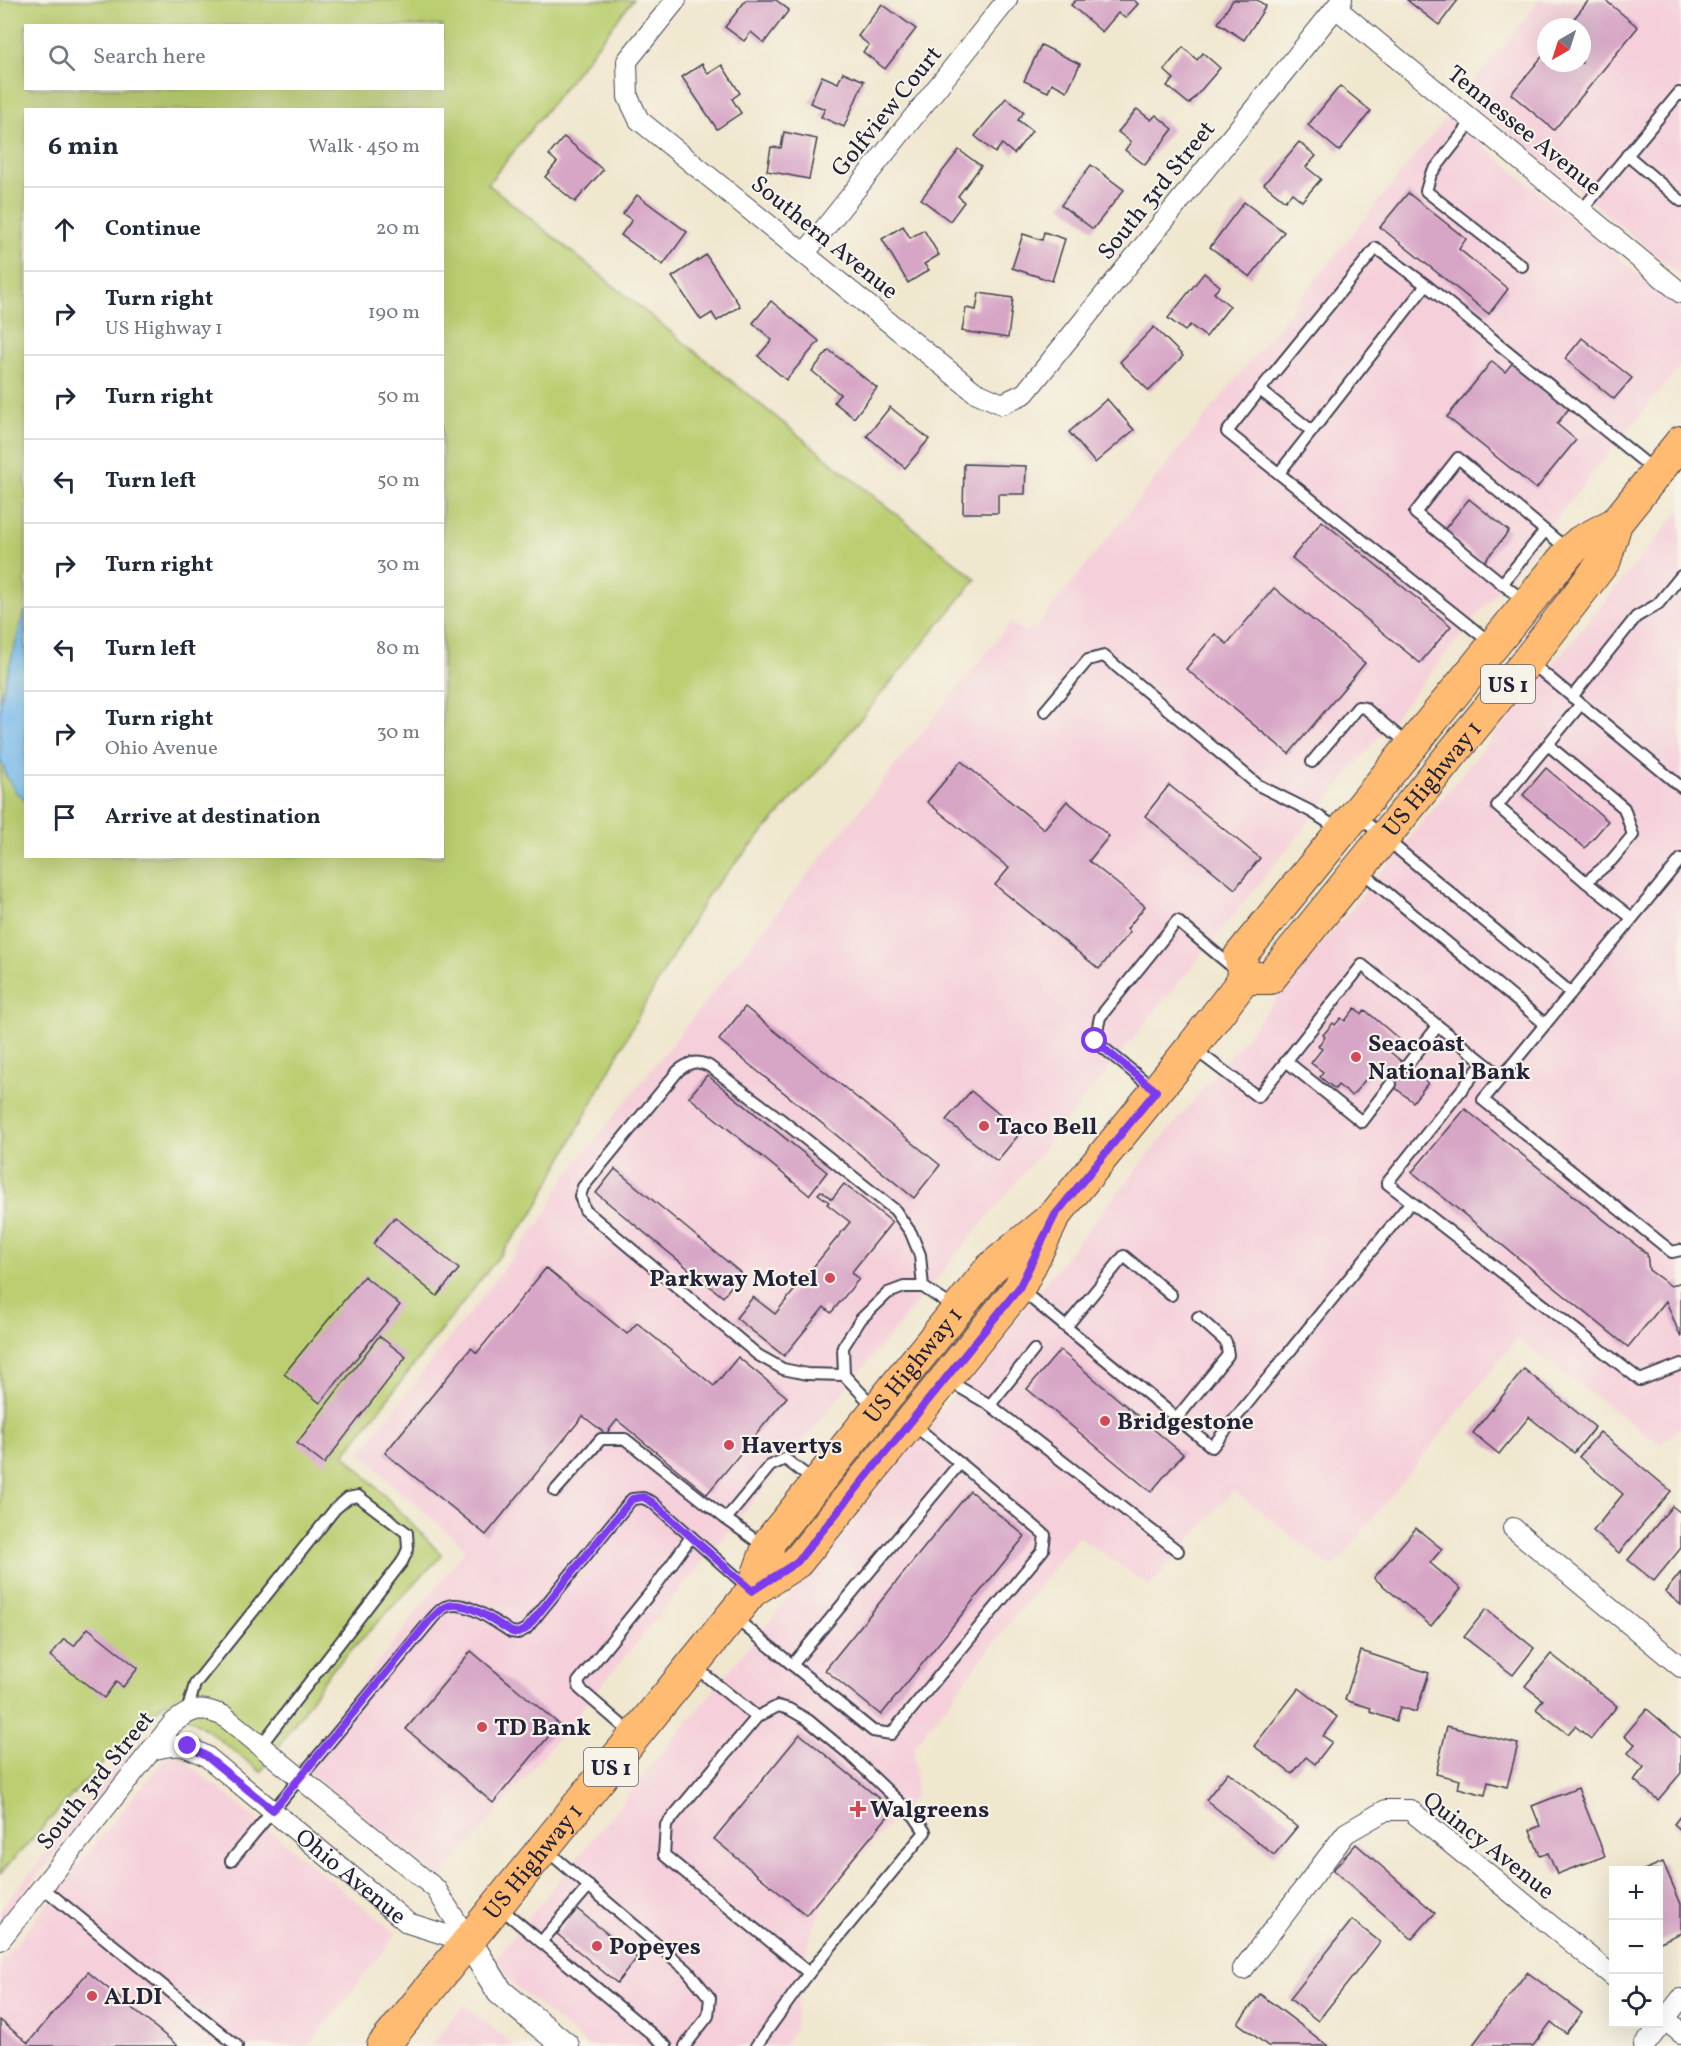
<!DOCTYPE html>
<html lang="en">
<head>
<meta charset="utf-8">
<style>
	:root { --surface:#fff; --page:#f6f6f7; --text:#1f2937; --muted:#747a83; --line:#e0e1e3 }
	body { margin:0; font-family:Vollkorn,serif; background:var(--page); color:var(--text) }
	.controls { position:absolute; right:18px; bottom:18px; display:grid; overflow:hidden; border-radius:0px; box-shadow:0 6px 24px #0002 }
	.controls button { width:54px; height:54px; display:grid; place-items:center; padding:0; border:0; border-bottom:2px solid var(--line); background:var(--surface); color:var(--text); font:30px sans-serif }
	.compass { position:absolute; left:1537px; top:18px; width:54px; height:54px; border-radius:50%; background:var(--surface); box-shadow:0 6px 24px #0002; rotate:219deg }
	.stop { position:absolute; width:18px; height:18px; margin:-14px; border:4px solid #7c3aed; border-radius:50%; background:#fff }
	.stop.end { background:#7c3aed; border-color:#fff; box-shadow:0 2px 6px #0008 }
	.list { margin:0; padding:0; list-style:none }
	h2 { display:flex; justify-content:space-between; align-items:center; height:78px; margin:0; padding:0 24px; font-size:26px }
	h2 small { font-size:20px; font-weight:400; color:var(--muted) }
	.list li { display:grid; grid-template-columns:39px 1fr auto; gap:18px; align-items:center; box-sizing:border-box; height:84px; padding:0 24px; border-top:2px solid var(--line) }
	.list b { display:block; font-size:22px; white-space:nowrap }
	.list p { margin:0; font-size:20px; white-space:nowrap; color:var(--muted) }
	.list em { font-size:20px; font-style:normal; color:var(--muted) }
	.icon { flex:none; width:33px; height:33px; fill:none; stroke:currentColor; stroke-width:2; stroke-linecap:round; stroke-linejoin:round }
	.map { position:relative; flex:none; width:1681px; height:2046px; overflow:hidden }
	.search { position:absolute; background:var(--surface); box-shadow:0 6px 24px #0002; left:24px; top:24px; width:420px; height:66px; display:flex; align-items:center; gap:15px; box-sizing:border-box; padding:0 21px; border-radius:0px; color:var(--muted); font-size:22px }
	.panel { position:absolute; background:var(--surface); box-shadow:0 6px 24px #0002; left:24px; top:108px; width:420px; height:750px; border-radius:0px }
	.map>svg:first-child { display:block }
	.built { fill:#f5cfda; fill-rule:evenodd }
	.green { fill:#bbcf72; stroke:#6e7856; stroke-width:1.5; fill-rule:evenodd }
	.water { fill:#7abff1; stroke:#4e7096; stroke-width:1.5 }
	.building { fill:#d7a5c6 }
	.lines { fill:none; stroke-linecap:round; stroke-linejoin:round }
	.service-casing { stroke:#414051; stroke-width:14 }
	.minor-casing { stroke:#414051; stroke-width:22 }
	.tertiary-casing { stroke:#414051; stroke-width:28 }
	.primary-casing { stroke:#414051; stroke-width:34 }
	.service { stroke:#fff; stroke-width:10 }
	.minor { stroke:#fff; stroke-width:20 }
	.tertiary { stroke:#fff; stroke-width:26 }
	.primary { stroke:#ffbb71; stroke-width:32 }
	.route { stroke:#7c3aed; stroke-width:8 }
	.poi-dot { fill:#d1495b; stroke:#f7f3e8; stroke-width:2 }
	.labels { text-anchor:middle; stroke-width:4.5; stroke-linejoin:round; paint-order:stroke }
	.shield { fill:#f7f3e8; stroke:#62616f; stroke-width:1.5 }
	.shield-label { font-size:22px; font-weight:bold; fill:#22223b }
	.street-label { font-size:24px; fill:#22223b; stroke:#f7f3e8 }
	.poi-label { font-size:24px; font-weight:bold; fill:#22223b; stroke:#f7f3e8; text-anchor:start }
</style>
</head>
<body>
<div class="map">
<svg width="1681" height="2046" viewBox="0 0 1681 2046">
	<rect width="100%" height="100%" fill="#f7f3e8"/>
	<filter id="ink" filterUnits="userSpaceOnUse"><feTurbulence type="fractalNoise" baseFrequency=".0167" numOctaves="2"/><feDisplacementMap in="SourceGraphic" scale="12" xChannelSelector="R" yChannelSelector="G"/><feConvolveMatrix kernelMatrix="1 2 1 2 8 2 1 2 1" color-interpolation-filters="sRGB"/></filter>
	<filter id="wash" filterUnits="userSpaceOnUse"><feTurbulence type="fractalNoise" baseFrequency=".008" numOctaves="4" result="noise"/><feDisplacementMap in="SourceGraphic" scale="24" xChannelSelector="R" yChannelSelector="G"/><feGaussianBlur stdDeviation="1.35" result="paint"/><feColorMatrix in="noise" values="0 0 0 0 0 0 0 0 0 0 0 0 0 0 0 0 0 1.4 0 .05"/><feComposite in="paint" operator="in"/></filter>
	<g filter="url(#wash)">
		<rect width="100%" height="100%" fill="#f0e7cf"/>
		<g class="built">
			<path d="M1540 0H1681V276L1463 95ZM1546 27H1582V63H1546Z"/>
			<path d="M1447 116 1681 310V365L1000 1202 441 1879 300 1765 466 1548 391 1483 361 1452 542 1220 565 1177 1011 622 1020 629 1027 631 1037 626Z"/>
			<path d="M1681 509V1426L1661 1445 1517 1339 1333 1568 1233 1490 1150 1586 1078 1536 914 1746 916 1795 829 1891 808 1942 794 2031 784 2046H588L511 1982 495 1959 1204 1087Z"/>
			<path d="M153 1731 0 1923V1910L115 1768Z"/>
			<path d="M171 1750 397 1934 308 2046H0V1963Z"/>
			<path d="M464 2005 514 2046H430Z"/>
		</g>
		<path class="green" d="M0 0H633L488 184 976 579 820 768 709 893 641 1011 533 1213 344 1454 442 1555 330 1672 261 1772 208 1731 165 1702 84 1782 0 1874ZM26 26H442V88H26ZM26 110H442V856H26Z"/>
		<path class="water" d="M25 610 26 799H25L16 792 6 776 0 758V700Z"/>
		<g id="blocks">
			<g class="building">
				<path d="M746 0H776L789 10 764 43 751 32 744 41 725 27Z"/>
				<path d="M1076 0H1134L1138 4 1125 18 1118 13 1102 32 1071 5Z"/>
				<path d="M1233 0H1257L1266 6 1244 40 1218 23Z"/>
				<path d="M1407 0H1458L1439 25Z"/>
				<path d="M1589 0H1605L1638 27 1554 130 1511 94 1546 52V63H1582V27H1567Z"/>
				<path d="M882 4 916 29 885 69 863 52 869 45 858 36Z"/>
				<path d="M1041 45 1080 64 1067 91 1052 83 1048 92 1024 81Z"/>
				<path d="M1183 47 1197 60 1203 53 1220 68 1189 104 1167 86 1174 79 1164 70Z"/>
				<path d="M702 64 708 74 722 65 740 93 732 99 741 113 717 129 682 77Z"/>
				<path d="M843 72 864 81 844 127 821 117 825 109 810 103 822 76 838 83Z"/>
				<path d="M1340 86 1371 111 1339 151 1308 125Z"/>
				<path d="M1006 98 1024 112 1018 120 1032 131 1014 154 1002 144 995 153 975 136Z"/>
				<path d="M1137 109 1151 120 1156 115 1173 129 1145 165 1125 150 1131 142 1118 132Z"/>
				<path d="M784 132 817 139 809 179 767 171 771 147 781 148Z"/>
				<path d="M564 137 603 170 575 202 545 177 557 162 549 155Z"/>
				<path d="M1299 142 1316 156 1306 167 1321 179 1302 201 1292 193 1285 201 1264 184Z"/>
				<path d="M959 150 981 166 958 196 964 202 950 221 921 199Z"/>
				<path d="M1091 165 1124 190 1093 229 1061 205Z"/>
				<path d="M1408 193 1466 239 1459 249 1508 289 1489 314 1380 227Z"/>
				<path d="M637 195 687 232 663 265 621 235 632 220 623 214Z"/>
				<path d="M1244 202 1284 232 1250 277 1210 247Z"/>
				<path d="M903 226 910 238 924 230 939 255 924 264 929 270 908 283 882 239Z"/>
				<path d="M1044 232 1065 239 1052 281 1012 268 1023 234 1042 240Z"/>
				<path d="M706 255 740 306 717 321 712 313 701 320 672 277Z"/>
				<path d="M1204 273 1220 286 1214 293 1230 306 1206 337 1190 325 1185 331 1168 318Z"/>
				<path d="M979 293 1013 298 1008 338 962 331 966 308 976 310Z"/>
				<path d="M771 301 819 341 786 380 758 356 772 340 753 323Z"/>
				<path d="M1154 327 1183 356 1149 391 1120 362Z"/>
				<path d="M1582 338 1632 378 1614 399 1565 359Z"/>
				<path d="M829 350 877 388 854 418 834 402 840 394 812 371Z"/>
				<path d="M1492 361 1505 372 1514 361 1570 407 1557 424 1576 440 1536 489 1447 417Z"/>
				<path d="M1107 399 1134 430 1095 463 1069 432Z"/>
				<path d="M890 407 929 439 905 468 867 436Z"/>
				<path d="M964 464 1026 466 1025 494H998V513H963Z"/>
				<path d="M1469 499 1509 531 1484 562 1444 530Z"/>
				<path d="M1322 521 1451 626 1420 663 1292 558Z"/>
				<path d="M1274 588 1365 663 1289 754 1186 669 1215 634 1227 644Z"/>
				<path d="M961 761 1044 829 1067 801 1109 836 1089 861 1145 906 1127 929 1130 932 1099 969 995 885 1009 868 927 802Z"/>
				<path d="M1546 768 1608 821 1585 848 1523 795Z"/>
				<path d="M1169 785 1260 858 1235 889 1145 816Z"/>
				<path d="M745 1007 940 1165 914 1198 719 1040Z"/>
				<path d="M1355 1008 1362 1014 1365 1010 1399 1039 1389 1051 1428 1083 1413 1102 1373 1070 1352 1096 1338 1085 1335 1089 1320 1077 1323 1072 1311 1063 1322 1049 1318 1046 1325 1037 1323 1035 1333 1023 1335 1025 1341 1018 1345 1021Z"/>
				<path d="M707 1075 827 1172 809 1195 689 1097Z"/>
				<path d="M971 1091 1021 1132 997 1161 946 1120Z"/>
				<path d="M1465 1109 1647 1254 1649 1270 1671 1286 1681 1282V1338L1666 1301 1628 1347 1412 1172Z"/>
				<path d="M615 1169 741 1273 723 1297 596 1193Z"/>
				<path d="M844 1184 892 1222 851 1273 859 1279 831 1313 824 1307 784 1356 736 1318 753 1297 775 1314 850 1222 827 1204 829 1202 818 1194 821 1191 832 1199Z"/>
				<path d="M395 1217 459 1269 437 1296 373 1244Z"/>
				<path d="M546 1268 627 1334 637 1323 714 1386 738 1357 787 1397 707 1494 617 1420 606 1434 583 1416 486 1535 385 1453 471 1348 477 1353Z"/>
				<path d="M364 1276 400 1305 320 1403 284 1374Z"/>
				<path d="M379 1336 406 1357 324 1464 297 1443Z"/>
				<path d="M1060 1350 1183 1454 1151 1492 1027 1389Z"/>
				<path d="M1524 1369 1595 1427 1574 1453 1529 1417 1499 1454 1473 1433Z"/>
				<path d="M1600 1432 1671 1491 1619 1553 1593 1531 1623 1494 1579 1457Z"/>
				<path d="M970 1491 1025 1536 881 1715 825 1670Z"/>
				<path d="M1672 1506 1681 1513V1548L1654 1581 1628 1560Z"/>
				<path d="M1416 1528 1442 1549 1430 1563 1461 1589 1431 1626 1374 1578Z"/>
				<path d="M1681 1572V1605L1665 1592Z"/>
				<path d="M1486 1609 1534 1648 1513 1675 1464 1637Z"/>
				<path d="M88 1628 138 1668 123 1687 116 1682 104 1698 50 1656 64 1639 74 1646Z"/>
				<path d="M471 1651 559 1724 493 1803 406 1729Z"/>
				<path d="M1361 1651 1429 1673 1416 1712 1400 1707 1396 1721 1370 1712 1371 1708 1345 1700Z"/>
				<path d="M1551 1654 1617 1706 1591 1739 1575 1726 1568 1734 1536 1709 1543 1700 1525 1686Z"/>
				<path d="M1299 1688 1337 1717 1323 1736 1332 1742 1315 1764 1306 1757 1292 1774 1254 1746Z"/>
				<path d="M1647 1709 1681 1738V1773L1658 1800 1634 1780 1644 1767 1628 1753 1635 1744 1624 1736Z"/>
				<path d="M1447 1726 1518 1744 1507 1787 1488 1782 1485 1795 1458 1788 1460 1780 1436 1774Z"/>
				<path d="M800 1734 893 1810 806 1915 714 1839Z"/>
				<path d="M1228 1772 1297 1827 1274 1855 1206 1800Z"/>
				<path d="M1578 1788 1605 1856 1557 1874 1548 1853 1540 1856 1530 1830 1540 1826 1532 1806Z"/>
				<path d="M1681 1815V1830L1674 1824Z"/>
				<path d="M1356 1844 1435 1913 1412 1939 1333 1870Z"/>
				<path d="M1663 1862 1681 1904V1933L1658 1943V1870H1644Z"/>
				<path d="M577 1909 637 1958 617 1983 557 1934Z"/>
				<path d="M1352 1920 1380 1942 1318 2021 1290 1999Z"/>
				<path d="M88 1972 178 2046H0V2020L28 2043Z"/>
				<path d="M1527 1972 1582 2013 1566 2034 1551 2022 1533 2046H1472Z"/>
				<path d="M1260 1994 1328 2046H1268L1238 2023Z"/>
			</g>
		</g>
	</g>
	<g filter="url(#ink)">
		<use href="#blocks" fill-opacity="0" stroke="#414051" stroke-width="1.5"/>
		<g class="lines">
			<defs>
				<g id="service">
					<path d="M1473 120 1431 174 1426 191 1522 266"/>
					<path d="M1627 155 1681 201"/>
					<path d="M1582 210 1679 93 1681 95"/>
					<path d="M1426 285 1312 431 1260 390 1376 248 1426 285 1654 470"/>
					<path d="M1260 390 1227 432 1492 644"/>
					<path d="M1279 473 1312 431"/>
					<path d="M1502 584 1544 532"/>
					<path d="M1525 602 1415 513 1458 458 1567 549"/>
					<path d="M1529 661 1681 787"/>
					<path d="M1572 697 1636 617 1658 604 1681 576"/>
					<path d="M1581 704 1497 806 1586 882 1632 918"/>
					<path d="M1045 711 1088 660 1104 656 1258 785 1312 812 1340 830"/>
					<path d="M1548 745 1624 808 1633 835 1611 861 1586 882"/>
					<path d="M1312 762 1358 707 1365 708 1409 745"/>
					<path d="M1357 815 1571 993"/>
					<path d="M1681 859 1483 1100 1672 1252 1681 1250"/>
					<path d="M1361 871 1545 1024"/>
					<path d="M1193 1048 1258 1097 1362 965 1502 1077"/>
					<path d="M1286 1061 1362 1122 1391 1084"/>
					<path d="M1483 1063 1387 1183 1640 1380 1681 1364"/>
					<path d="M1407 1065 1438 1026"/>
					<path d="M1154 1089 1095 1041 1100 1017 1177 921 1236 970"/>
					<path d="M1021 1290 1212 1447 1411 1202"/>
					<path d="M1066 1327 1124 1256 1171 1295"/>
					<path d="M844 1375 807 1374 783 1369 758 1355 585 1210 580 1196 583 1187 678 1071C689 1062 696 1060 709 1066L779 1118 895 1210 911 1233 920 1255 923 1287"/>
					<path d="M947 1380 990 1405 1178 1551"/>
					<path d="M990 1405 1034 1350"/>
					<path d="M874 1407 844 1375 843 1347 861 1319 888 1293 904 1287H923L956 1309"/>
					<path d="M1177 1418 1228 1355 1226 1342 1198 1317"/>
					<path d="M555 1491 601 1439H625L726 1519"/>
					<path d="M765 1547 726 1519 770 1466 785 1459 814 1481"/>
					<path d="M735 1618 873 1731 891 1734 1043 1550 1045 1535 913 1424"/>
					<path d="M792 1665 960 1463"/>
					<path d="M695 1667 757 1717 666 1825 664 1855 809 1973 925 1832 915 1817 849 1754 808 1720 789 1709 778 1706 757 1717"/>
					<path d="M187 1712 195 1684 335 1509 348 1498 358 1496 407 1533 408 1549 402 1562 261 1745"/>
					<path d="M632 1734 580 1689 578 1682 655 1587 691 1537"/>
					<path d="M545 1849 687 1970 710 1998 708 2016 685 2046"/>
					<path d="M231 1861 431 1620C435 1616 440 1609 445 1607 465 1598 495 1622 511 1632L518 1633 526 1629 632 1499 643 1498 652 1502 750 1589"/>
					<path d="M42 1887 237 2046"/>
					<path d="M498 1906 666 2046"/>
					<path d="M541 1942 589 1886"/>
					<path d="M756 2046 809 1973"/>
				</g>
				<g id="minor">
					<path d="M676 0 627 61 628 97 639 120 975 392 1002 404 1025 393 1342 0"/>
					<path d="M1336 8 1681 293"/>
					<path d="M805 253 1007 0"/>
					<path d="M1513 1528 1681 1667"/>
					<path id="s1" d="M151 1750C177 1743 183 1744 206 1756L408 1923 469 1942"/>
					<path d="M0 1940 173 1723C194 1707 199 1706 224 1716L436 1889 469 1942"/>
					<path d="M1243 1969 1346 1833 1386 1810H1410L1614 1977"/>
					<path d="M1658 2014 1681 2033"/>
					<path d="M1644 2046 1681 1999"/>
				</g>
				<path id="tertiary" d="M469 1942 500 1992 566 2046"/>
				<g id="primary">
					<path id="s2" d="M1245 978H1270L1528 660 1605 560 1616 523 1681 442"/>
					<path d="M1245 978 1240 956 1570 551 1580 542 1616 523"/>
					<path id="s3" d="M752 1591 770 1541 991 1268 1055 1215 1192 1047 1245 978"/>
					<path id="s4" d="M383 2046 752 1591 797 1562 1019 1288 1055 1215"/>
				</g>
			</defs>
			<use href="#service" class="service-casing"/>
			<use href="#minor" class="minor-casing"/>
			<use href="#tertiary" class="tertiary-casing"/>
			<use href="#primary" class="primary-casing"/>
			<use href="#service" class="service"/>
			<use href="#minor" class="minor"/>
			<use href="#tertiary" class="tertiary"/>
			<use href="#primary" class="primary"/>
		</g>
	</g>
	<g class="lines" filter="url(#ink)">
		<path class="route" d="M188 1746 206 1756 273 1810 430 1620C435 1616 440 1609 445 1607 465 1598 495 1622 512 1632L518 1633 526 1629 632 1499 643 1497 652 1502 752 1591 797 1562 1019 1288 1055 1215 1156 1091 1095 1041"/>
	</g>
	<g class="poi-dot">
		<circle cx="1356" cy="1057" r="6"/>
		<circle cx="984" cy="1126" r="6"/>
		<circle cx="830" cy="1278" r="6"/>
		<circle cx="1105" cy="1421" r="6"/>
		<circle cx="729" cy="1445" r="6"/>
		<circle cx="482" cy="1727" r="6"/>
		<path d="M855 1800h6v6h6v6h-6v6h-6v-6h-6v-6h6z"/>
		<circle cx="597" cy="1946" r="6"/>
		<circle cx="92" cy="1996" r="6"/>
	</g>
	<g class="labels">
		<g class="shield">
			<rect x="1481" y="665" width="54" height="38" rx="4.5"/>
			<rect x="584" y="1748" width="54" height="38" rx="4.5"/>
		</g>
		<g class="shield-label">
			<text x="1508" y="692">US 1</text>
			<text x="611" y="1775">US 1</text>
		</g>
		<g class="street-label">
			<text transform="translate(886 111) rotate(-51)" y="8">Golfview Court</text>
			<text transform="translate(1525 130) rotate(39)" y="8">Tennessee Avenue</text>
			<text transform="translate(1156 190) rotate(-51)" y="8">South 3rd Street</text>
			<text transform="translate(825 237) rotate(39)" y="8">Southern Avenue</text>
			<text dy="8" stroke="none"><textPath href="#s2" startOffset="282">US Highway 1</textPath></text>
			<text dy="8" stroke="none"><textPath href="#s3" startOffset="280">US Highway 1</textPath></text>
			<text transform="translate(95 1780) rotate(-51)" y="8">South 3rd Street</text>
			<text transform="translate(1489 1845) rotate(38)" y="8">Quincy Avenue</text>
			<text dy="8" stroke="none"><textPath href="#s4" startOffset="238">US Highway 1</textPath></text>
			<text dy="8" stroke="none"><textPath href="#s1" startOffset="246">Ohio Avenue</textPath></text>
		</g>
		<g class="poi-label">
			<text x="1368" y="1051">Seacoast<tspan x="1368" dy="28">National Bank</tspan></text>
			<text x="996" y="1134">Taco Bell</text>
			<text x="818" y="1286" text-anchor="end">Parkway Motel</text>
			<text x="1117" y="1429">Bridgestone</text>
			<text x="741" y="1453">Havertys</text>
			<text x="494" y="1735">TD Bank</text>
			<text x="870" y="1817">Walgreens</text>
			<text x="609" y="1954">Popeyes</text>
			<text x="104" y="2004">ALDI</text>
		</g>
	</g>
</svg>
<div class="controls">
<button>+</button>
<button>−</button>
<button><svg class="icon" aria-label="locate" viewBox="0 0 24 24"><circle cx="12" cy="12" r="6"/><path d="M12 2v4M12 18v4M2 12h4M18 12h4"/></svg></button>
</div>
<svg class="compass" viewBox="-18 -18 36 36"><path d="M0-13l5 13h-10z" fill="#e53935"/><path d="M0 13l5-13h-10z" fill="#747a83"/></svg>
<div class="stop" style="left:1095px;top:1041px"></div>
<div class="stop end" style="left:188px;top:1746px"></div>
<div class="search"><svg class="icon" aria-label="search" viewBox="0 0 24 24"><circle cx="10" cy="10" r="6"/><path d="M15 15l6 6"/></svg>Search here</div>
<section class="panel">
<h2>6 min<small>Walk · 450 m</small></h2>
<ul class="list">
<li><svg class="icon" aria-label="ahead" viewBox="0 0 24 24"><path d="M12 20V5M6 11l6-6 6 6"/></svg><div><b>Continue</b></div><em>20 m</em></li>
<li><svg class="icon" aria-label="right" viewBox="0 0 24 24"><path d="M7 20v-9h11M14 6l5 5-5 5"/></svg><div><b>Turn right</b><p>US Highway 1</p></div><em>190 m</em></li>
<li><svg class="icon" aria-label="right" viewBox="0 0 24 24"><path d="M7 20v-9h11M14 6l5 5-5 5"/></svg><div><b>Turn right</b></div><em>50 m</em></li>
<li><svg class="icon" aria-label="left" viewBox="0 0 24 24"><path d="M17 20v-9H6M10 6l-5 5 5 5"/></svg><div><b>Turn left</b></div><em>50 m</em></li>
<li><svg class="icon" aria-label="right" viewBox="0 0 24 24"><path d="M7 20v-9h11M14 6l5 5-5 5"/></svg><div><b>Turn right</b></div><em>30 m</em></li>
<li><svg class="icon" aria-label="left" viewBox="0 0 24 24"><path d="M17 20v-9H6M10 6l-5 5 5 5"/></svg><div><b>Turn left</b></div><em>80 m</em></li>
<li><svg class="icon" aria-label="right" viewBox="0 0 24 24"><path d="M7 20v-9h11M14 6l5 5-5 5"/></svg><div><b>Turn right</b><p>Ohio Avenue</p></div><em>30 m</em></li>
<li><svg class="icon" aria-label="arrive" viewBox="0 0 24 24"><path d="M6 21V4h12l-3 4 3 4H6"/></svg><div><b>Arrive at destination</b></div></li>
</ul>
</section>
</div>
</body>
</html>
